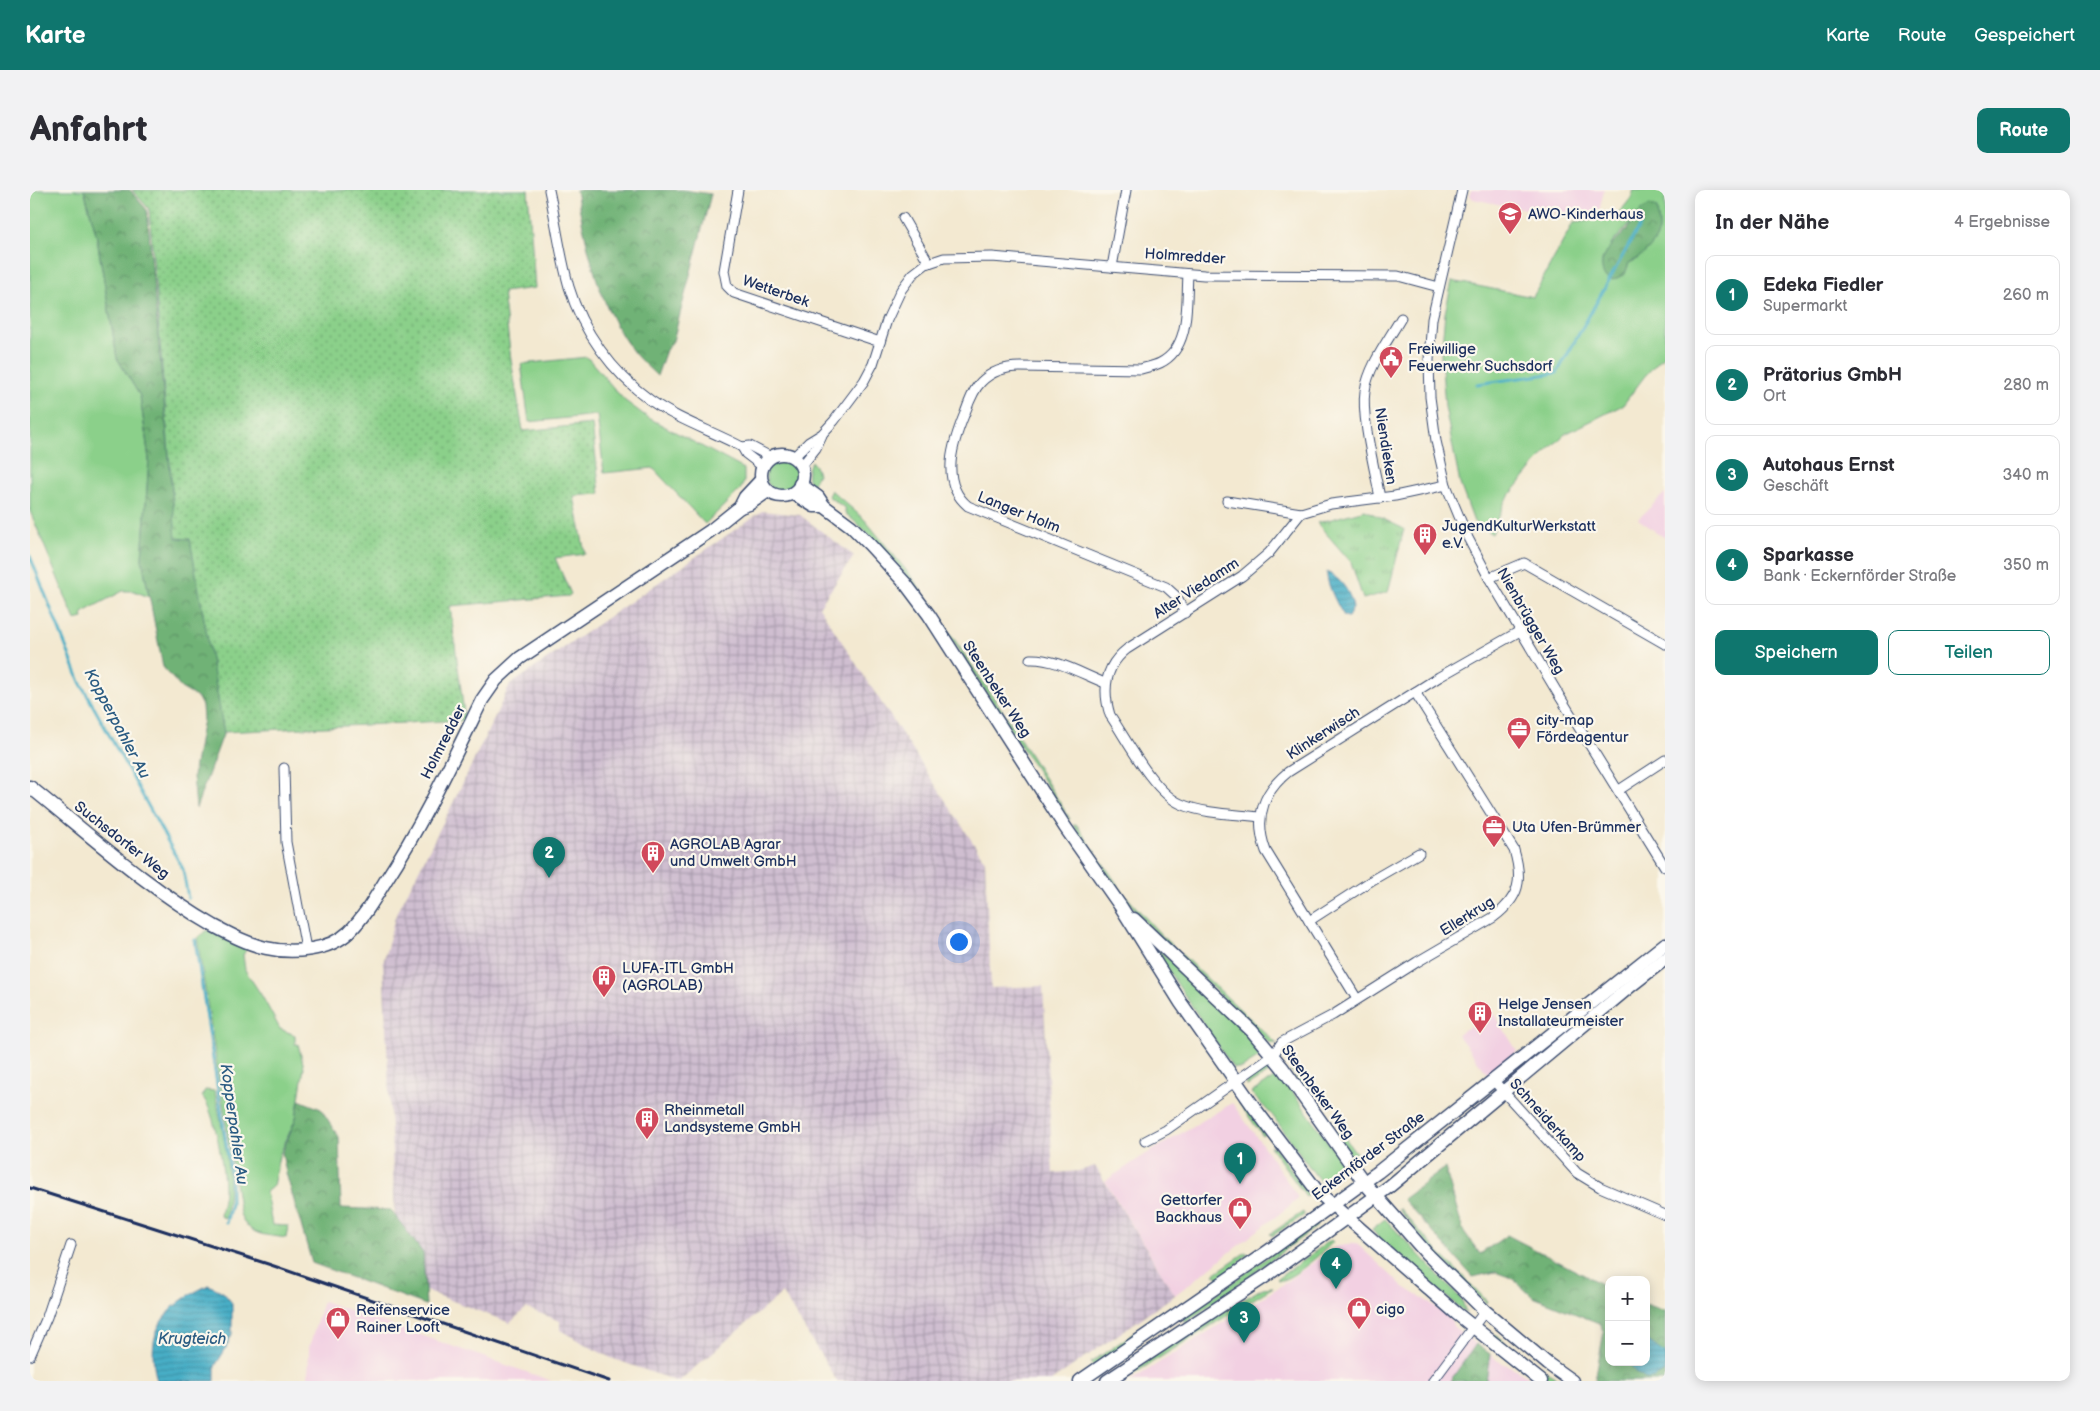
<!DOCTYPE html>
<html lang="de">
<head>
<meta charset="utf-8">
<style>
	:root { --surface:#fff; --page:#f2f2f3; --text:#2b2b33; --muted:#7c7c81; --line:#e1e1e2; --accent:#0f766e }
	body { margin:0; font-family:"Balsamiq Sans",sans-serif; background:var(--page); color:var(--text) }
	.controls { position:absolute; right:15px; bottom:15px; display:grid; overflow:hidden; border-radius:10px; box-shadow:0 2px 12px #0003 }
	.controls button { width:45px; height:45px; display:grid; place-items:center; padding:0; border:0; border-bottom:1px solid var(--line); background:var(--surface); color:var(--text); font:25px sans-serif }
	.you { position:absolute; left:928px; top:751px; width:18px; height:18px; margin:-12px; border:4px solid #fff; border-radius:50%; background:#1a73e8; box-shadow:0 0 0 8px #1a73e833 }
	.badge { display:grid; place-items:center; width:32px; height:32px; border-radius:50%; background:var(--accent); color:#fff; font-size:16px; font-weight:700 }
	.pin { position:absolute; translate:-50% -41px; filter:drop-shadow(0 1px 2px #0008) }
	.pin::after { content:''; position:absolute; top:26px; width:18px; height:15px; background:inherit; clip-path:polygon(0 0,100% 0,50% 100%) }
	.list { margin:0; padding:0; list-style:none }
	h2 { display:flex; justify-content:space-between; align-items:center; height:65px; margin:0; padding:0 20px; font-size:21px }
	h2 small { font-size:16px; font-weight:400; color:var(--muted) }
	.list li { display:grid; grid-template-columns:32px 1fr auto; gap:15px; align-items:center; box-sizing:border-box; height:80px; margin:0 10px 10px; padding:0 10px; border:1px solid var(--line); border-radius:10px }
	.list b { display:block; font-size:19px; white-space:nowrap }
	.list p { margin:0; font-size:16px; white-space:nowrap; color:var(--muted) }
	.list em { font-size:16px; font-style:normal; color:var(--muted) }
	.actions { display:flex; gap:10px; padding:15px 20px }
	.actions a { flex:1; padding:11px 0; border:1px solid var(--accent); border-radius:10px; text-align:center; font-size:18px; color:var(--accent) }
	.actions .main { background:var(--accent); color:#fff }
	.map { position:relative; flex:none; width:1635px; height:1191px; overflow:hidden; border-radius:10px }
	header { display:flex; align-items:center; gap:30px; box-sizing:border-box; height:70px; padding:0 25px; background:var(--accent); color:#fff }
	header strong { font-size:24px }
	nav { display:flex; gap:28px; margin-inline-start:auto; font-size:18px }
	.intro { display:flex; align-items:center; justify-content:space-between; box-sizing:border-box; height:120px; padding:0 30px }
	h1 { margin:0; font-size:35px }
	.button { padding:12px 22px; border-radius:10px; background:var(--accent); color:#fff; font-size:18px; font-weight:700 }
	main { display:flex; gap:30px; padding:0 30px }
	aside { flex:1; background:var(--surface); border-radius:10px; box-shadow:0 2px 12px #0003 }
	.map>svg:first-child { display:block }
	.built { fill:#f2d0e2 }
	.industrial { fill:url(#industrial-grid) }
	.grass { fill:#8bd08a; stroke:#538074; fill-rule:evenodd }
	.forest { fill:url(#forest-crowns); stroke:#46706a }
	.park { fill:url(#park-tufts); stroke:#538074 }
	.garden { fill:url(#garden-dots); stroke:#538074 }
	.water { fill:url(#water-rules); stroke:#316e92 }
	.lines { fill:none; stroke-linecap:round; stroke-linejoin:round }
	.stream { stroke:#47aec6; stroke-width:3 }
	.street-casing { stroke:#3b4b6f; stroke-width:11 }
	.secondary-casing { stroke:#3b4b6f; stroke-width:15 }
	.street { stroke:#fff; stroke-width:9 }
	.secondary { stroke:#fff; stroke-width:12 }
	.rail { stroke:#1b2f5e; stroke-width:3 }
	.labels { text-anchor:middle; stroke-width:4.5; stroke-linejoin:round; paint-order:stroke }
	.poi-label { font-size:15px; fill:#1b2f5e; stroke:#fbf7ec; text-anchor:start }
	.street-label { font-size:15px; fill:#1b2f5e; stroke:#fbf7ec }
	.water-label { font-size:16px; font-style:italic; fill:#2a5b82; stroke:#fbf7ec }
</style>
</head>
<body>
<header>
<strong>Karte</strong>
<nav><a>Karte</a><a>Route</a><a>Gespeichert</a></nav>
</header>
<div class="intro"><h1>Anfahrt</h1><a class="button">Route</a></div>
<main>
<div class="map">
<svg width="1635" height="1191" viewBox="0 0 1635 1191">
	<defs>
		<pattern id="industrial-grid" width="8" height="8" patternUnits="userSpaceOnUse" patternTransform="scale(1.25)"><rect width="8" height="8" fill="#cfbed0"/><path d="M0 4h8M4 0v8" fill="none" stroke="#a79bac"/></pattern>
		<pattern id="forest-crowns" width="20" height="18" patternUnits="userSpaceOnUse" patternTransform="scale(1.25)"><rect width="20" height="18" fill="#70b276"/><path d="M2 6a3 3 0 1 1 6 0M12 15a3 3 0 1 1 6 0" fill="none" stroke="#5b9164"/></pattern>
		<pattern id="park-tufts" width="24" height="20" patternUnits="userSpaceOnUse" patternTransform="scale(1.25)"><rect width="24" height="20" fill="#8bd08a"/><path d="M3 7l-1-3M5 7V3M7 7l1-3M15 17l-1-3M17 17v-4M19 17l1-3" fill="none" stroke="#71a974"/></pattern>
		<pattern id="garden-dots" width="8" height="8" patternUnits="userSpaceOnUse" patternTransform="scale(1.25)"><rect width="8" height="8" fill="#8bd08a"/><path d="M2 2h.1M6 6h.1" fill="none" stroke="#71a974" stroke-width="1.8" stroke-linecap="round"/></pattern>
		<pattern id="water-rules" width="6" height="5" patternUnits="userSpaceOnUse" patternTransform="scale(1.25)"><rect width="6" height="5" fill="#47aec6"/><path d="M0 2.5h6" fill="none" stroke="#3a8ea4"/></pattern>
	</defs>
	<rect width="100%" height="100%" fill="#fbf7ec"/>
	<filter id="ink" filterUnits="userSpaceOnUse"><feTurbulence type="fractalNoise" baseFrequency=".02" numOctaves="2"/><feDisplacementMap in="SourceGraphic" scale="10" xChannelSelector="R" yChannelSelector="G"/><feConvolveMatrix kernelMatrix="1 2 1 2 8 2 1 2 1" color-interpolation-filters="sRGB"/></filter>
	<filter id="wash" filterUnits="userSpaceOnUse"><feTurbulence type="fractalNoise" baseFrequency=".0096" numOctaves="4" result="noise"/><feDisplacementMap in="SourceGraphic" scale="20" xChannelSelector="R" yChannelSelector="G"/><feGaussianBlur stdDeviation="1.12" result="paint"/><feColorMatrix in="noise" values="0 0 0 0 0 0 0 0 0 0 0 0 0 0 0 0 0 1.4 0 .05"/><feComposite in="paint" operator="in"/></filter>
	<g filter="url(#wash)">
		<rect width="100%" height="100%" fill="#f3e9d1"/>
		<g class="built">
			<path d="M1441 0H1574L1568 26H1550L1482 17 1443 9 1440 5Z"/>
			<path d="M1635 303V348L1608 329Z"/>
			<path d="M1464 823 1487 861 1459 886 1427 844Z"/>
			<path d="M1202 913 1237 961 1267 1006V1010L1145 1105 1075 991 1113 966Z"/>
			<path d="M1326 1053 1374 1097 1403 1115 1421 1129 1423 1136 1446 1154 1420 1191H1100L1246 1099 1308 1055Z"/>
			<path d="M293 1111 522 1191H278L279 1157Z"/>
			<path d="M1460 1164 1468 1171 1488 1180 1503 1191H1456Z"/>
		</g>
		<path class="industrial" d="M732 321 770 325 824 366 789 417 955 671 961 798 1013 796 1023 983 1049 981 1065 976 1145 1105 1021 1191H807L752 1103 649 1191H646L581 1168 558 1156 530 1140V1131L496 1118 480 1133 368 1090 353 773 365 727 429 601 480 495Z"/>
		<g class="grass">
			<path d="M0 0H54L66 43 87 168 110 206 119 269 112 369 119 407 104 401H93L57 420 52 424 53 428 45 430 0 321Z"/>
			<path d="M1604 0H1635V164L1614 187 1593 215 1535 244 1514 264 1475 311 1462 344 1444 332 1430 294 1415 217 1411 165 1415 123 1422 91 1503 107 1543 33 1586 27 1601 8ZM1608 25 1626 29 1629 40 1623 53 1607 69 1599 73 1572 71 1583 52Z"/>
			<path d="M557 167 594 210 617 227 714 279V292L710 300 675 334 623 278 574 283 567 225 499 232 491 174Z"/>
			<circle cx="752" cy="286" r="16"/>
			<path d="M781 271 785 276 788 284 781 297C776 288 777 280 781 271Z"/>
			<path d="M801 300 835 330 884 390 972 520 1040 629 1039 630 905 424C878 386 849 352 814 322L816 319 798 306Z"/>
			<path d="M1046 634 1094 704 1134 748 1247 854 1238 852 1113 730 1072 678 1043 635Z"/>
			<path d="M177 740 217 758 213 765 215 780 232 806 250 839 265 845V854H268L274 877 266 928 249 966 243 996 236 1002 242 1035 258 1036 256 1048C233 1044 220 1047 210 1024L167 748Z"/>
			<path d="M1118 750 1204 828 1233 863 1232 865 1212 878H1203Z"/>
			<path d="M1264 876 1280 898 1276 901 1260 879Z"/>
			<path d="M1240 877 1244 879 1217 896 1216 892C1220 885 1232 877 1240 877Z"/>
			<path d="M1250 884 1310 969 1314 978 1293 994 1286 986 1243 926 1221 903Z"/>
			<path d="M175 900 185 901C192 942 205 986 195 1028L190 1026C191 1017 194 1008 194 999 194 979 185 920 172 906Z"/>
			<path d="M1210 910 1237 943 1233 946 1209 913Z"/>
			<path d="M1310 941 1329 967 1324 970 1306 944Z"/>
			<path d="M1240 956 1246 958 1279 1005 1276 1007Z"/>
			<path d="M1369 1018 1403 1056 1457 1111 1456 1113 1401 1058 1368 1019Z"/>
			<path d="M1273 1022 1274 1025 1242 1046 1240 1044Z"/>
			<path d="M1355 1029 1432 1110 1436 1123 1352 1053 1342 1039Z"/>
			<path d="M1284 1034 1287 1036 1157 1132 1153 1131 1154 1127Z"/>
			<path d="M1301 1050 1303 1052C1294 1061 1259 1093 1248 1090L1247 1089Z"/>
			<path d="M1216 1062 1218 1064 1201 1081 1190 1089 1184 1084Z"/>
			<path d="M1243 1097 1092 1191H1087L1148 1150 1226 1102 1233 1098Z"/>
			<path d="M1104 1143 1105 1148 1063 1176 1060 1173Z"/>
			<path d="M1465 1145 1496 1168 1532 1191H1521L1463 1147Z"/>
		</g>
		<g class="forest">
			<path d="M54 0H100L117 20 146 347 160 349 194 542 166 618 163 586 173 529 172 516 168 508 151 498 133 477 112 369 119 269 110 206 87 168 66 43Z"/>
			<path d="M546 0H653L681 4 643 151 636 160 627 186C620 179 612 172 605 164 568 117 557 58 546 0Z"/>
			<path d="M1620 15 1627 18C1627 24 1630 36 1629 41 1626 55 1611 68 1599 73L1595 84 1583 90 1574 86C1564 62 1589 52 1600 35 1602 32 1602 28 1603 24L1608 25 1611 20Z"/>
			<path d="M269 910 291 919 309 947 311 1018 361 1020 393 1063 396 1115 282 1073 256 983 252 963 266 928Z"/>
			<path d="M1415 978 1433 1040 1450 1064 1477 1045 1579 1098V1172H1616V1114L1635 1121V1191H1566L1565 1190 1574 1142 1569 1133 1503 1107 1482 1088 1465 1082 1443 1087 1373 1009Z"/>
			<path d="M1446 1154 1460 1164 1456 1191H1420Z"/>
		</g>
		<path class="park" d="M1335 320 1374 339 1358 402 1333 409 1321 372 1287 333Z"/>
		<path class="garden" d="M102 0H498L505 98 473 102 481 170 493 241 562 234 570 304 544 306 555 364 525 368 541 404 539 406 420 416 435 530 194 542 160 349 146 348 119 19Z"/>
		<g class="water">
			<path d="M1297 382C1312 390 1320 401 1323 418L1318 427 1314 426C1308 417 1295 391 1297 382Z"/>
			<path d="M179 1095 193 1102 202 1113V1144L195 1160 185 1176V1191H127C114 1141 134 1115 179 1095Z"/>
			<path d="M1617 1150 1635 1164V1182L1624 1188 1616 1189 1606 1183 1599 1172H1616Z"/>
		</g>
		<g class="lines">
			<g class="stream">
				<path d="M1447 194 1527 183 1610 35"/>
				<path d="M0 366 50 492 153 679 158 708"/>
				<path d="M165 750 201 986V1014L196 1033"/>
			</g>
		</g>
	</g>
	<g filter="url(#ink)">
		<g class="lines">
			<defs>
				<g id="street">
					<path d="M519 0C526 32 530 65 539 97 552 141 583 183 620 210 648 230 682 241 712 257L720 256 741 267"/>
					<path d="M708 0 694 81 697 96 704 103 850 152"/>
					<path d="M1432 0 1402 129 1399 170 1400 207 1406 251 1416 295 1438 348 1459 388 1530 507 1635 677"/>
					<path d="M873 28 899 73"/>
					<path d="M1082 77 1096 0"/>
					<path d="M712 257 716 264 733 277"/>
					<path d="M763 268 779 252 792 244 804 231 834 191 843 174 857 130 871 100 883 84 896 74 914 68 962 67 1174 85 1368 86 1409 97"/>
					<path d="M771 277 786 258 792 245"/>
					<path d="M1350 308C1345 280 1331 227 1335 201 1338 177 1359 149 1371 128"/>
					<path d="M1197 311 1271 323"/>
					<path d="M1459 388 1494 373 1635 454"/>
					<path d="M1155 423 1146 406 1136 397 938 316C909 292 923 252 935 223 939 212 943 200 951 192 962 181 975 177 990 177L1111 179C1117 177 1124 176 1130 173 1161 158 1156 114 1158 84"/>
					<path d="M1000 469C1025 468 1052 484 1075 493"/>
					<path d="M254 578 256 652 276 759"/>
					<path d="M1589 600 1635 570"/>
					<path d="M1230 627C1205 624 1174 624 1151 614 1123 602 1097 550 1080 525 1072 499 1075 476 1097 459L1212 386 1239 363 1271 323 1301 314 1365 306 1416 295"/>
					<path d="M1279 731 1344 689 1389 663"/>
					<path d="M1327 809 1236 661C1224 629 1232 603 1258 582L1409 487 1490 441"/>
					<path d="M1463 890 1547 983 1570 997 1635 1025"/>
					<path d="M1115 951 1136 940 1243 865 1252 852 1303 825 1387 772 1464 727C1490 707 1493 690 1484 660L1385 502"/>
					<path d="M0 1166 17 1127 41 1055"/>
					<path d="M1403 1191 1455 1121"/>
				</g>
				<g id="secondary">
					<circle cx="752" cy="285" r="21"/>
					<path d="M770 294 788 307 794 316 821 336 839 354 875 393 899 425 1035 637 1091 717 1151 813 1226 920 1288 1002 1426 1123 1511 1191"/>
					<path d="M763 303 784 316H794"/>
					<path d="M710 317 719 314 738 301"/>
					<path d="M0 597C60 645 118 698 184 736 201 745 218 754 236 758 262 764 299 761 319 742 334 727 345 708 356 690 393 633 422 571 452 510L466 490 490 468 680 341 710 317 715 307 731 290"/>
					<path d="M1104 729 1222 841 1252 877 1333 991 1397 1064 1455 1121 1518 1174 1542 1191"/>
					<path d="M1050 1191 1240 1060 1348 982 1635 754"/>
					<path d="M1077 1191 1236 1086 1360 996 1603 794 1635 769"/>
				</g>
			</defs>
			<use href="#street" class="street-casing"/>
			<use href="#secondary" class="secondary-casing"/>
			<use href="#street" class="street"/>
			<use href="#secondary" class="secondary"/>
			<path class="rail" d="M0 998 238 1074 579 1191"/>
		</g>
	</g>
	<defs>
		<symbol id="school-pin" viewBox="-11 -11 22 30"><path d="M0 17L-7.5 6A9.5 9.5 0 1 1 7.5 6Z" fill="#d1495b" stroke="#fbf7ec"/><path d="M0-5L7-2L0 1L-7-2ZM-4 1L0 2.5L4 1V4Q0 6-4 4Z" fill="#fff"/></symbol>
		<symbol id="civic-pin" viewBox="-11 -11 22 30"><path d="M0 17L-7.5 6A9.5 9.5 0 1 1 7.5 6Z" fill="#d1495b" stroke="#fbf7ec"/><path d="M-.6-6.5H3V-4.5H.6V-3L4-1V1h2V6H-6V1h2V-1L-.6-3ZM-1.2 2.5V6h2.4V2.5Z" fill="#fff"/></symbol>
		<symbol id="building-pin" viewBox="-11 -11 22 30"><path d="M0 17L-7.5 6A9.5 9.5 0 1 1 7.5 6Z" fill="#d1495b" stroke="#fbf7ec"/><path d="M-4-6H4V6H1V3H-1V6H-4ZM-2.5-4.3h1.7v1.8h-1.7ZM.8-4.3h1.7v1.8H.8ZM-2.5-1h1.7V.8h-1.7ZM.8-1h1.7V.8H.8Z" fill="#fff"/></symbol>
		<symbol id="office-pin" viewBox="-11 -11 22 30"><path d="M0 17L-7.5 6A9.5 9.5 0 1 1 7.5 6Z" fill="#d1495b" stroke="#fbf7ec"/><path d="M-6-3h4V-5.5h4V-3h4V5H-6ZM-1-4.5V-3h2v-1.5ZM-6 0V1H6V0Z" fill="#fff"/></symbol>
		<symbol id="shop-pin" viewBox="-11 -11 22 30"><path d="M0 17L-7.5 6A9.5 9.5 0 1 1 7.5 6Z" fill="#d1495b" stroke="#fbf7ec"/><path d="M-5-2.5h2.3a2.7 3.5 0 0 1 5.4 0H5L5.5 6h-11ZM-1.5-2.5h3a1.5 2.3 0 0 0-3 0Z" fill="#fff"/></symbol>
	</defs>
	<g fill-rule="evenodd">
		<use href="#school-pin" x="1466" y="10" width="28" height="38"/>
		<use href="#civic-pin" x="1347" y="154" width="28" height="38"/>
		<use href="#building-pin" x="1381" y="331" width="28" height="38"/>
		<use href="#office-pin" x="1475" y="525" width="28" height="38"/>
		<use href="#office-pin" x="1450" y="623" width="28" height="38"/>
		<use href="#building-pin" x="609" y="649" width="28" height="38"/>
		<use href="#building-pin" x="560" y="773" width="28" height="38"/>
		<use href="#building-pin" x="1436" y="809" width="28" height="38"/>
		<use href="#building-pin" x="603" y="915" width="28" height="38"/>
		<use href="#shop-pin" x="1196" y="1005" width="28" height="38"/>
		<use href="#shop-pin" x="1315" y="1105" width="28" height="38"/>
		<use href="#shop-pin" x="294" y="1115" width="28" height="38"/>
	</g>
	<g class="labels">
		<g class="poi-label">
			<text x="1498" y="29">AWO-Kinderhaus</text>
			<text x="1378" y="164">Freiwillige<tspan x="1378" dy="17">Feuerwehr Suchsdorf</tspan></text>
			<text x="1412" y="341">JugendKulturWerkstatt<tspan x="1412" dy="17">e.V.</tspan></text>
			<text x="1506" y="535">city-map<tspan x="1506" dy="17">Fördeagentur</tspan></text>
			<text x="1482" y="642">Uta Ufen-Brümmer</text>
			<text x="640" y="659">AGROLAB Agrar<tspan x="640" dy="17">und Umwelt GmbH</tspan></text>
			<text x="592" y="783">LUFA-ITL GmbH<tspan x="592" dy="17">(AGROLAB)</tspan></text>
			<text x="1468" y="819">Helge Jensen<tspan x="1468" dy="17">Installateurmeister</tspan></text>
			<text x="634" y="925">Rheinmetall<tspan x="634" dy="17">Landsysteme GmbH</tspan></text>
			<text x="1192" y="1015" text-anchor="end">Gettorfer<tspan x="1192" dy="17">Backhaus</tspan></text>
			<text x="1346" y="1124">cigo</text>
			<text x="326" y="1125">Reifenservice<tspan x="326" dy="17">Rainer Looft</tspan></text>
		</g>
		<g class="street-label">
			<text transform="translate(1155 66) rotate(4)" y="5">Holmredder</text>
			<text transform="translate(746 101) rotate(19)" y="5">Wetterbek</text>
			<text transform="translate(1356 256) rotate(81)" y="5">Niendieken</text>
			<text transform="translate(989 322) rotate(22)" y="5">Langer Holm</text>
			<text transform="translate(1166 398) rotate(-33)" y="5">Alter Viedamm</text>
			<text transform="translate(1501 431) rotate(60)" y="5">Nienbrügger Weg</text>
			<text transform="translate(967 499) rotate(57)" y="5">Steenbeker Weg</text>
			<text transform="translate(1293 543) rotate(-33)" y="5">Klinkerwisch</text>
			<text transform="translate(413 552) rotate(-63)" y="5">Holmredder</text>
			<text transform="translate(92 650) rotate(38)" y="5">Suchsdorfer Weg</text>
			<text transform="translate(1437 726) rotate(-32)" y="5">Ellerkrug</text>
			<text transform="translate(1288 902) rotate(54)" y="5">Steenbeker Weg</text>
			<text transform="translate(1518 930) rotate(48)" y="5">Schneiderkamp</text>
			<text transform="translate(1338 966) rotate(-37)" y="5">Eckernförder Straße</text>
		</g>
		<g class="water-label">
			<text transform="translate(88 533) rotate(62)" y="6">Kopperpahler Au</text>
			<text transform="translate(205 934) rotate(82)" y="6">Kopperpahler Au</text>
			<text x="162" y="1154">Krugteich</text>
		</g>
	</g>
</svg>
<div class="controls">
<button>+</button>
<button>−</button>
</div>
<div class="you"></div>
<div class="pin badge" style="left:1210px;top:994px">1</div>
<div class="pin badge" style="left:519px;top:688px">2</div>
<div class="pin badge" style="left:1214px;top:1153px">3</div>
<div class="pin badge" style="left:1306px;top:1099px">4</div>
</div>
<aside>
<h2>In der Nähe<small>4 Ergebnisse</small></h2>
<ul class="list">
<li><span class="badge">1</span><div><b>Edeka Fiedler</b><p>Supermarkt</p></div><em>260 m</em></li>
<li><span class="badge">2</span><div><b>Prätorius GmbH</b><p>Ort</p></div><em>280 m</em></li>
<li><span class="badge">3</span><div><b>Autohaus Ernst</b><p>Geschäft</p></div><em>340 m</em></li>
<li><span class="badge">4</span><div><b>Sparkasse</b><p>Bank · Eckernförder Straße</p></div><em>350 m</em></li>
</ul>
<div class="actions"><a class="main">Speichern</a><a>Teilen</a></div>
</aside>
</main>
</body>
</html>
